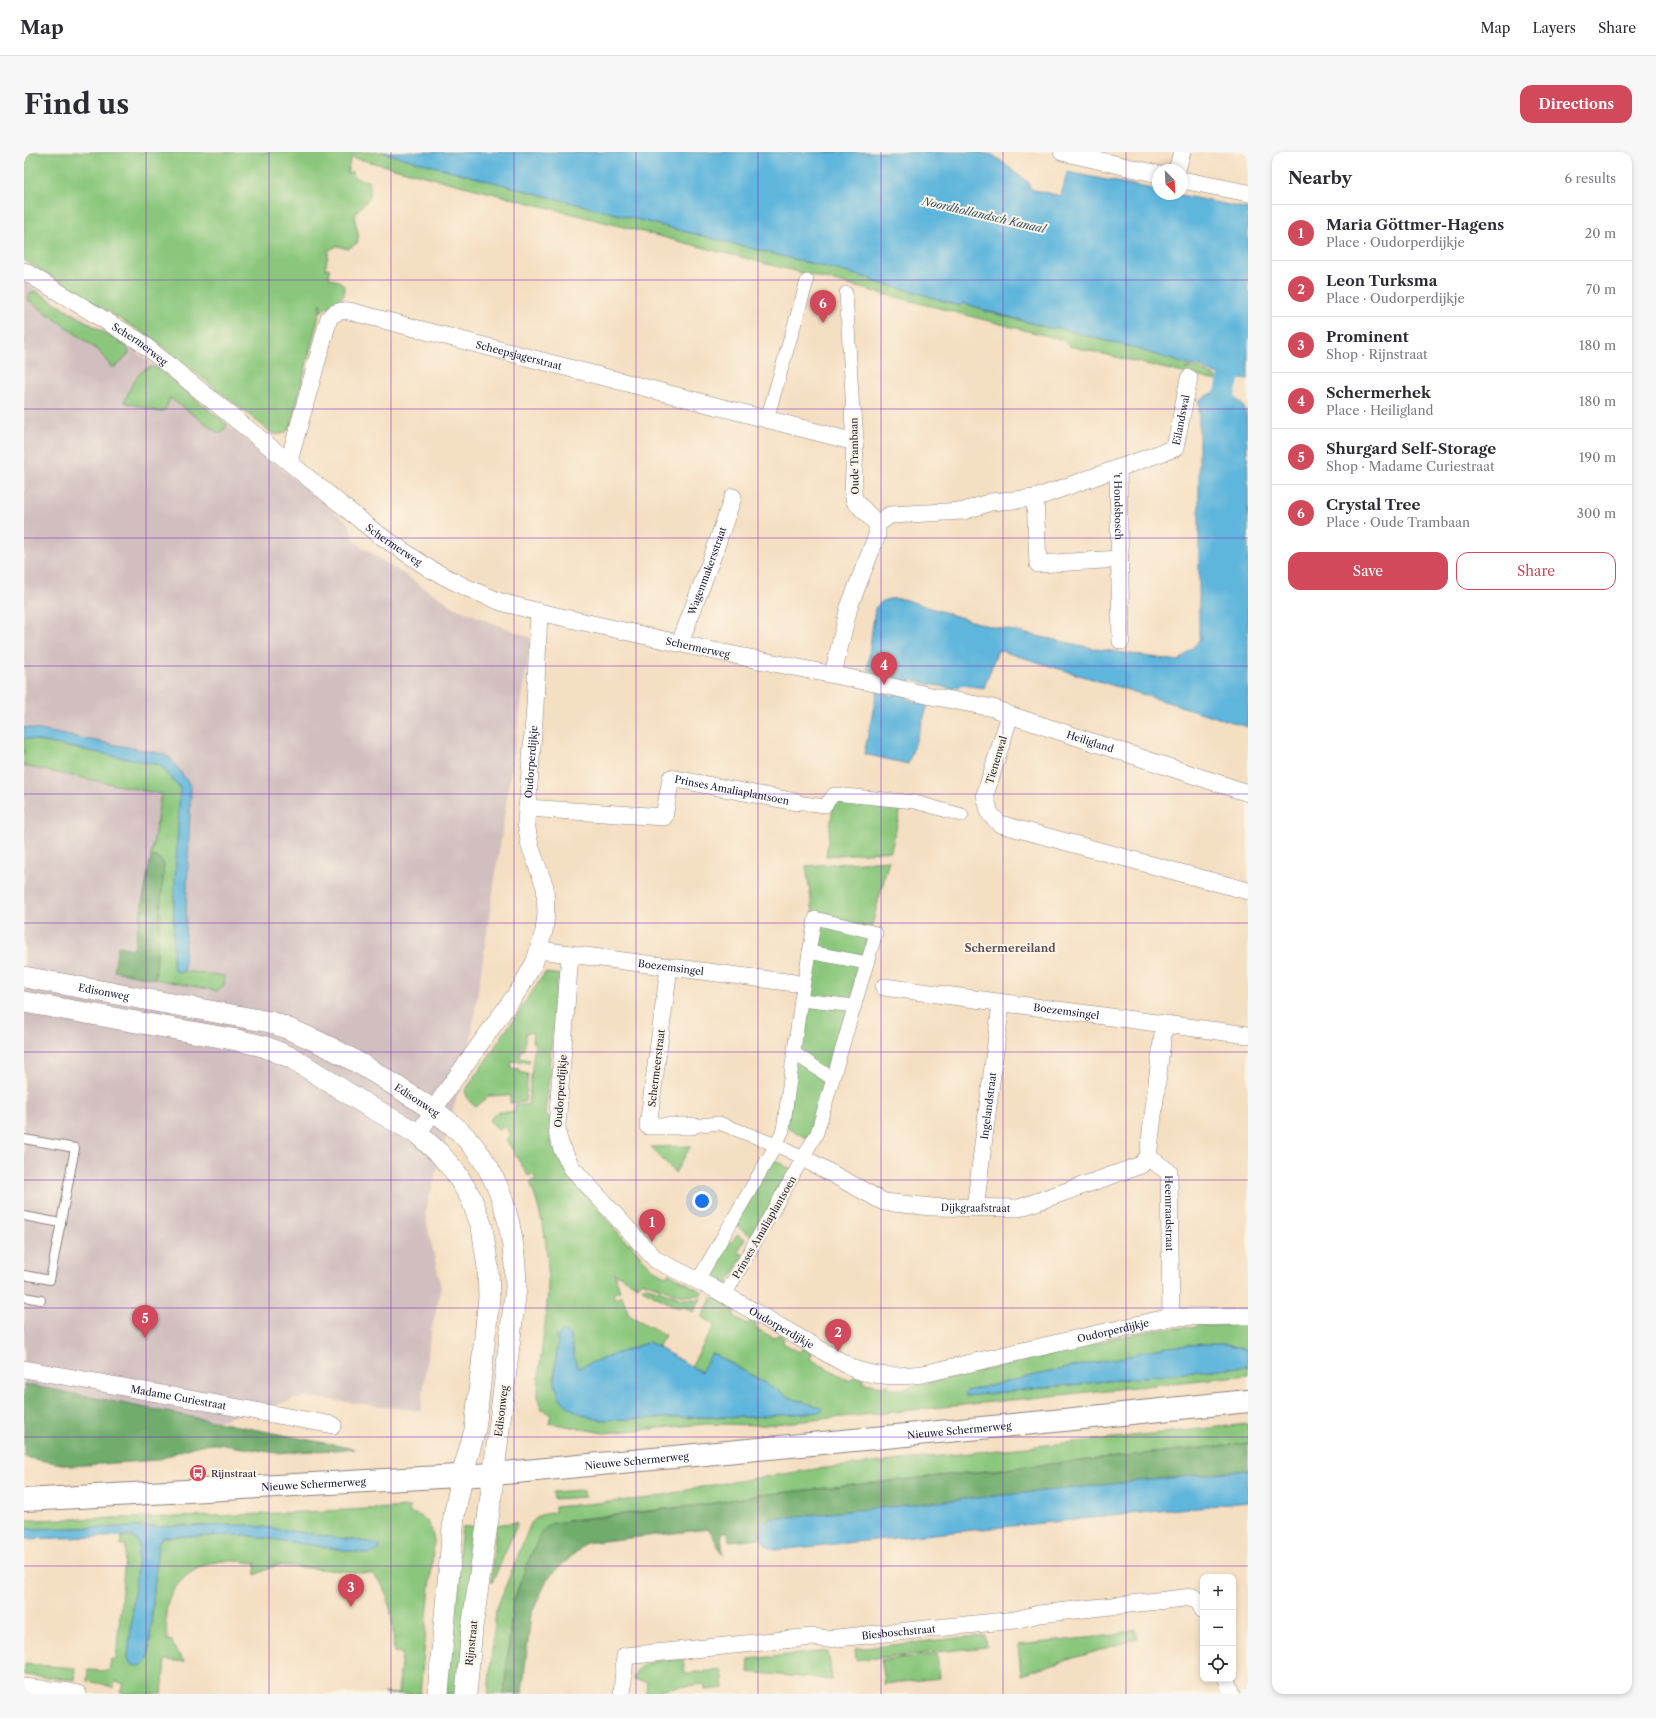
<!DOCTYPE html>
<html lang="en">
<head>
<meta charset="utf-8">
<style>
	:root { --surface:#fff; --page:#f7f7f7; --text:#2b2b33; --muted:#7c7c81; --line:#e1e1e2; --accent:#d1495b }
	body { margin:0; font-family:"Libre Caslon Text",serif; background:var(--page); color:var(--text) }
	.controls { position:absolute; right:12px; bottom:12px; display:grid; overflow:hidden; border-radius:8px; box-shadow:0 2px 6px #0003 }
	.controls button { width:36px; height:36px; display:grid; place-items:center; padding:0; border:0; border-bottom:1px solid var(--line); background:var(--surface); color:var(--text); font:20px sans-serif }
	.compass { position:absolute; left:1128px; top:12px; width:36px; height:36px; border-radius:50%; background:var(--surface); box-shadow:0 2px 6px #0003; rotate:156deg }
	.you { position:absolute; left:678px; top:1049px; width:14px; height:14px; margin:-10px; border:3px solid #fff; border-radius:50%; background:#1a73e8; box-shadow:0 0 0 6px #1a73e833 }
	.badge { display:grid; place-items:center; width:26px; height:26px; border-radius:50%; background:var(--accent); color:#fff; font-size:13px; font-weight:700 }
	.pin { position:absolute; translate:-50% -33px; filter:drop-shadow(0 1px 2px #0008) }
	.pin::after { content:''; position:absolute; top:21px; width:14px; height:12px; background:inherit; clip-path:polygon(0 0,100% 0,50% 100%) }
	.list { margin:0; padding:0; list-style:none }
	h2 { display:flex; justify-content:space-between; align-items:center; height:52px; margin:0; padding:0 16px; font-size:17px }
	h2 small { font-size:13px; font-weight:400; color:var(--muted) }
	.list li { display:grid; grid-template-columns:26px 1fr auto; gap:12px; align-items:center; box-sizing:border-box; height:56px; padding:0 16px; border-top:1px solid var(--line) }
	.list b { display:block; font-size:15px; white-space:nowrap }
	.list p { margin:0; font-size:13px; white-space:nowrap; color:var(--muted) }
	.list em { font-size:13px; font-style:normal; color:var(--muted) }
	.actions { display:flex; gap:8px; padding:12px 16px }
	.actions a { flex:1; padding:9px 0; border:1px solid var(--accent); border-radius:12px; text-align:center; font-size:14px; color:var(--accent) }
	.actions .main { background:var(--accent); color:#fff }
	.icon { flex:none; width:22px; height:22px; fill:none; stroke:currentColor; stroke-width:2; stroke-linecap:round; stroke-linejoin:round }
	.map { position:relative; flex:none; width:1224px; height:1542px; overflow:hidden; border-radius:12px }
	header { display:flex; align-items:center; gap:24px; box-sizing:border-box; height:56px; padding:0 20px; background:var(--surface); border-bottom:1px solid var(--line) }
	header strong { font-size:19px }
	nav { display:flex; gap:22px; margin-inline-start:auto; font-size:14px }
	.intro { display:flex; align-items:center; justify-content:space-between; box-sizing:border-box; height:96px; padding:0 24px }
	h1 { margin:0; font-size:28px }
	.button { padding:10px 18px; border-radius:12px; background:var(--accent); color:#fff; font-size:14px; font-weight:700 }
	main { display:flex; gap:24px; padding:0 24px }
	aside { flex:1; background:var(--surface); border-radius:12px; box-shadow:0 2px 6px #0003 }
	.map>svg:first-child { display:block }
	.industrial { fill:#d1bfbf }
	.green { fill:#8ac77c; stroke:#56745c }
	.forest { fill:#6fac6c; stroke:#486754 }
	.water { fill:#5fb6dc; stroke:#406c8c }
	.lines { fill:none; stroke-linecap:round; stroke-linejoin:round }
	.canal { stroke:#5fb6dc; stroke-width:21 }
	.service-casing { stroke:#8c807e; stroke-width:10 }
	.pedestrian-casing { stroke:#8c807e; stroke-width:14 }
	.minor-casing { stroke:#8c807e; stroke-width:18 }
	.tertiary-casing { stroke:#8c807e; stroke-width:22 }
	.secondary-casing { stroke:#8c807e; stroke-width:24 }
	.service { stroke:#fff; stroke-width:8 }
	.pedestrian { stroke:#fff; stroke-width:13 }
	.minor { stroke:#fff; stroke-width:17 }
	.tertiary { stroke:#fff; stroke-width:21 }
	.secondary { stroke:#fff; stroke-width:22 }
	.grid { fill:none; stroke:#7b2cbf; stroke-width:1; stroke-opacity:0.55 }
	.labels { text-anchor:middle; stroke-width:4; stroke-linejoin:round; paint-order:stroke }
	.street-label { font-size:10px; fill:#22223b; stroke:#fcf5e5 }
	.poi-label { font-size:10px; fill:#22223b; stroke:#fcf5e5; text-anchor:start }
	.water-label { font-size:11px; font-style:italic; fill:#375673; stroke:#fcf5e5 }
	.neighbourhood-label { font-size:11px; font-weight:bold; fill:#604d57; stroke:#fcf5e5 }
</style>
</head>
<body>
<header>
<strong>Map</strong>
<nav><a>Map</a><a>Layers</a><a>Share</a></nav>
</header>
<div class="intro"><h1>Find us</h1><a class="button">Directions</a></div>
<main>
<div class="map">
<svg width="1224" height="1542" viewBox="0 0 1224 1542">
	<rect width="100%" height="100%" fill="#fcf5e5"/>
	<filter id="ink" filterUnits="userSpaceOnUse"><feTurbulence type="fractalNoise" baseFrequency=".025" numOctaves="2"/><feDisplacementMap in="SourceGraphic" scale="8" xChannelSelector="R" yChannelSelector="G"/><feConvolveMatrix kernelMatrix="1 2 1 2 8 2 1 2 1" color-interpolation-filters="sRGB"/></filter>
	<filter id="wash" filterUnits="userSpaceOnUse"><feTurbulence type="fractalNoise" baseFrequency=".012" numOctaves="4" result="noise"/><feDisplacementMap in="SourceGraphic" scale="16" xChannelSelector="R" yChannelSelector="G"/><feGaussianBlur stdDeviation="0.9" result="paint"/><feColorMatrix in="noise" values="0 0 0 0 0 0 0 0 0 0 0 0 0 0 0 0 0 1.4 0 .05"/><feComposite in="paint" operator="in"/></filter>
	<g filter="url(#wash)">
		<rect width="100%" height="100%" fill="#f5dfc2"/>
		<path class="industrial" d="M0 130 102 192 154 232 325 372 332 391 433 457 507 486 445 900 401 1062 417 1135 404 1196 397 1259 281 1245 48 1308 0 1303Z"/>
		<g class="green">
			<path d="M0 0H357L533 47 848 127V129L888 139 935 154 939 151 959 157 960 159 1029 177 1030 175 1117 198 1168 214 1161 217V218L1172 215 1193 226V229L1045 194 1039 188 327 5 323 22 328 19 331 26 344 29C352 48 339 50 331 62 330 73 337 80 333 91L324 97 313 94 305 98 301 117 305 116 306 127C312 128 318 129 320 135 325 149 303 152 297 160V151L295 163 267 273C263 282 258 283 249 282L129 187 0 108Z"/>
			<path d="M11 139 103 195 105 201 94 213 88 216 74 198 3 147 6 141Z"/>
			<path d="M129 215 134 217 204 273 196 282 146 246 141 258 136 260 100 250C107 236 112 217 129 215Z"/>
			<path d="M0 586 136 613 156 636 150 750V817L158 820 160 819 201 824C200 831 201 836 193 839L131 827 140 712 135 706 127 704 137 642 0 614Z"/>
			<path d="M810 648 877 656 867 699 802 704Z"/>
			<path d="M865 708 838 811 785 987 763 976 790 767 782 714Z"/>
			<path d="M521 821 539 823 537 828 533 829 530 868 534 870V876L529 877 525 915 530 917 529 923 525 924 521 963 526 965 528 972 524 975 531 1001 552 1032 603 1091H606C618 1106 623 1114 641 1124L645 1121 680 1141 678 1143 659 1144 618 1129 614 1134 590 1121 596 1139 589 1142 591 1147 598 1144 605 1163 641 1183 634 1195 625 1190 553 1216 546 1184 534 1185 532 1187 534 1188 530 1225 532 1236 629 1266 727 1265 797 1260 796 1255 769 1247 689 1201 678 1220 667 1214 691 1173 678 1165 688 1145 711 1158 710 1164 723 1172 728 1167 732 1171 731 1176 750 1186 754 1182 760 1186 759 1191 775 1200 779 1196 788 1201 786 1207 826 1229 830 1224 839 1226V1231L860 1234 861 1233H865L864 1236 878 1237 915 1228 916 1226 921 1225 923 1227 943 1222 944 1219 950 1218 951 1220 974 1215V1212L980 1211 981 1213 1004 1208 1005 1205 1010 1204 1012 1206 1028 1202 1029 1199 1034 1198 1036 1200 1058 1195 1064 1191 1066 1193 1083 1189 1084 1187 1131 1178 1174 1174 1175 1171 1183 1174 1224 1172V1198L1203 1192H1180L1143 1195 1101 1205 1047 1215 943 1239 942 1244 1224 1214V1223L998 1247 739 1273 681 1272 580 1281 525 1271 527 1263 517 1256 514 1247C514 1208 524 1168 524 1129 525 1095 518 1062 506 1030L512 1027 509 1022 504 1024 482 987 487 983 480 974 474 978 465 968 474 960H491V953H504L511 890H508L509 881 502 880 500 898H497L496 906 506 908 505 911 488 909 487 916 495 917V920L504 922 501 950 486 951V943L465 944 452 955 445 949 441 939Z"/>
			<path d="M667 994 651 1021 627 995Z"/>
			<path d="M747 1006 768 1018 730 1085 710 1073Z"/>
			<path d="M713 1082 721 1087 714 1100 720 1103 703 1133 682 1121 701 1088 707 1091Z"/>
			<path d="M620 1134 634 1138 658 1147H677L669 1160 658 1154 656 1157 618 1137Z"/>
			<path d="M1224 1272V1291L736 1343 684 1352 545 1368 489 1450 480 1542H464L472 1458 507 1371 516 1363 531 1360V1355L626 1346 682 1334 792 1317Z"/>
			<path d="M554 1338 560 1339 561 1345 530 1347 529 1340Z"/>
			<path d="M386 1355 385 1361C402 1362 408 1374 410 1390L396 1542H361V1541L374 1542 378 1501 370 1500C369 1478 369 1455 359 1435 357 1430 352 1426 349 1422L252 1413 231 1423 232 1411C219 1410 205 1407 192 1410 168 1414 144 1435 142 1461 141 1470 143 1479 143 1488L148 1489 151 1498 161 1510 141 1508 138 1542H105L96 1540 100 1532 92 1529 89 1536 79 1532 63 1529 64 1518 85 1519 87 1507 92 1508 102 1393H97L98 1385C107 1384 112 1385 115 1394L104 1506 108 1513 124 1508 134 1391 139 1385 221 1383 346 1402 356 1396 350 1391 224 1373 0 1377V1368L192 1364Z"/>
			<path d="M492 1370 493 1373 468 1431 467 1429 472 1373Z"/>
			<path d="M452 1374 437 1542H421L438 1375Z"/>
			<path d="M1111 1477 1114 1486 997 1523 994 1493 1091 1483Z"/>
			<path d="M961 1483 963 1495 832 1508 831 1497Z"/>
			<path d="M804 1499 808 1528 724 1520 725 1507Z"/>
			<path d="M913 1502 916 1526 860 1532 857 1508Z"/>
			<path d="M659 1507 661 1521 698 1518 700 1536 681 1538 680 1532 637 1537V1542H622L623 1530 609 1528C613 1505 641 1509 659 1507Z"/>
			<path d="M0 1512 52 1516 51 1528 0 1523Z"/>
		</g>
		<g class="forest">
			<path d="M127 704 135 706 140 712 131 827 90 819 94 794 110 797Z"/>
			<path d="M0 1232 331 1297 252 1301 193 1292 176 1293 162 1297 134 1308 48 1314 0 1305Z"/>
			<path d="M1224 1291V1318L747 1367C738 1370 736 1377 737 1386L705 1389 704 1381H697L699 1403 685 1377 562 1391 524 1426 507 1463 498 1542H480L489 1450 502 1414 517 1381 524 1373 529 1371 684 1352 736 1343Z"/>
		</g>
		<g class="water">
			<path d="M357 0H953L969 3 1005 31 1006 37 1037 44 1043 20 1134 38V42H1152L1224 57V228L1194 223 1172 213 1168 214 1117 198 1031 175 1030 177 960 158 959 157 939 151 936 154 888 139 848 129V127L533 47Z"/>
			<path d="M1193 239C1208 242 1214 246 1222 259L1224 341V575L974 498 960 536 939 533 929 537 887 528 883 547 904 553 884 612 840 602 853 539 870 544 874 526 843 518 851 456C860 446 866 446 879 447L957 472 1073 497 1155 509 1176 488 1175 482V248Z"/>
			<path d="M0 575 139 602 146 606 167 634 160 818 157 821 150 818 149 815 150 750 156 635 136 613 0 586Z"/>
			<path d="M537 1180H543L546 1184 553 1216 625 1190 677 1220 688 1201 769 1247 796 1255 799 1258 797 1260 727 1265H670L576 1268C524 1255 529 1234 534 1188L532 1187V1184L534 1185Z"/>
			<path d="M1180 1192H1203L1224 1198V1214L942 1244 941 1241 943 1239 1047 1215 1101 1205 1125 1198 1143 1195Z"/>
			<path d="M1224 1318V1350L752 1398C738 1396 734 1382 739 1371L747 1367Z"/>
			<path d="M224 1373 350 1391 355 1394 356 1398 346 1402 221 1383 139 1385 134 1391 124 1508C120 1514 116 1515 108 1513L104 1506 115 1394 112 1387 108 1384 0 1387V1377Z"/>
		</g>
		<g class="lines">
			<path class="canal" d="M1196 269V262L1224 150"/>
		</g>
	</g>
	<g filter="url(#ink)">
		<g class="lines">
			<defs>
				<g id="service">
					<path d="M0 987 51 996 26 1128 0 1123"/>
					<path d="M0 1064 37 1071"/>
					<path d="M0 1145 17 1148"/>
				</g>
				<g id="pedestrian">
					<path d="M822 141 829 260"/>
					<path d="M743 267 783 129"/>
					<path d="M772 650 801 654 810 642 891 650 938 663"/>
					<path d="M785 800 843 811"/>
					<path d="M777 848 831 854"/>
					<path d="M770 901 809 927"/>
					<path d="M668 974 695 971 752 993 779 1006"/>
					<path d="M674 1128 752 993 759 978 777 848 791 766 852 781 793 981 701 1143"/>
				</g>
				<g id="minor">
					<path d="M1038 0 1134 22"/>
					<path d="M1153 18 1158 0"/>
					<path d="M1158 28 1224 41"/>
					<path id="s1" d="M0 119 115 189 351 380 406 417 441 435 477 450 515 460 685 498 860 533 907 544 969 556 986 563 1224 641"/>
					<path id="s2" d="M265 309 305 166C311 160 316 158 325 159L831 290"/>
					<path id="s3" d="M1094 316 1097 489"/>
					<path d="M1011 346 1014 412 1096 407"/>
					<path id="s4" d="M853 372 866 363 940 359 967 350 1011 346 1151 296 1165 226"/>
					<path id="s5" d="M656 491 689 403 709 345"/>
					<path d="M809 522 825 455 853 383V372L831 349 829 342 831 290 829 260"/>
					<path d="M986 563 961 643 966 662 976 672 1224 739"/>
					<path id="s6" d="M503 656 640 665 647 626 772 650"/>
					<path id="s7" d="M515 798 770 831"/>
					<path id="s8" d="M546 802 533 974 534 985 538 997 548 1016 632 1108 689 1136 830 1217C853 1225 874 1225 899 1222L1147 1165 1224 1164"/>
					<path d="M645 816 624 974H668"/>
					<path id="s9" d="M860 835 1224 883"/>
					<path id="s10" d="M1140 873 1124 1005 1145 1020 1147 1165"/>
					<path id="s11" d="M394 982 420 942 497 835 511 809 520 779 522 762 521 735 506 694 502 671 511 555 515 460"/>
					<path id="s12" d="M779 1006 860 1050 908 1055 995 1056 1117 1013 1124 1005"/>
					<path id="s13" d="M951 1056 977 852"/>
					<path id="s14" d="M0 1217 309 1273"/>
					<path d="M1203 1527 1208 1542"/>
					<path d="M0 1535 45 1540 54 1542"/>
					<path id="s15" d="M598 1542 601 1504 789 1485 803 1487 991 1468 1015 1462 1169 1445 1176 1450 1179 1458"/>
				</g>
				<g id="tertiary">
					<path id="s16" d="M0 825 246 870C292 886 334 909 375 936 395 949 417 962 434 978 478 1018 491 1078 492 1136L465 1360 448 1476 442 1542"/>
					<path d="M0 850 213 888 239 894 268 906 341 952 394 982 416 1002 432 1021 447 1046 458 1075 464 1116 465 1145 458 1213 451 1278 438 1324 430 1364 414 1542"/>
				</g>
				<g id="secondary">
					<path id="s17" d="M0 1348 470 1322 1020 1270 1224 1249"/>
				</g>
			</defs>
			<use href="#service" class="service-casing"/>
			<use href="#pedestrian" class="pedestrian-casing"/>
			<use href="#minor" class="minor-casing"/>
			<use href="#tertiary" class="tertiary-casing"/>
			<use href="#secondary" class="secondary-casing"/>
			<use href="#service" class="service"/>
			<use href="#pedestrian" class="pedestrian"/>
			<use href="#minor" class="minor"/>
			<use href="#tertiary" class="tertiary"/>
			<use href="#secondary" class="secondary"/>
		</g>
	</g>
	<path class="grid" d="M122 0V1542M245 0V1542M367 0V1542M490 0V1542M612 0V1542M734 0V1542M857 0V1542M979 0V1542M1102 0V1542M0 128H1224M0 257H1224M0 386H1224M0 514H1224M0 642H1224M0 771H1224M0 900H1224M0 1028H1224M0 1156H1224M0 1285H1224M0 1414H1224"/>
	<defs>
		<symbol id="bus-disc" viewBox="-11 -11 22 22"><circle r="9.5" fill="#d1495b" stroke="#fcf5e5"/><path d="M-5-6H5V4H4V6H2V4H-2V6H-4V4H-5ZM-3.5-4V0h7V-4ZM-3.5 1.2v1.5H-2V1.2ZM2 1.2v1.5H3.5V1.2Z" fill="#fff"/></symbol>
	</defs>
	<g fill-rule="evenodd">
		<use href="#bus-disc" x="164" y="1311" width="20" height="20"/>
	</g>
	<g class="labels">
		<g class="street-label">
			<text dy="4" stroke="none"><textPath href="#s1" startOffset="137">Schermerweg</textPath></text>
			<text dy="4" stroke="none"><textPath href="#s2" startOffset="346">Scheepsjagerstraat</textPath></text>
			<text dy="4" stroke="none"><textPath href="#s4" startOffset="340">Eilandswal</textPath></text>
			<text transform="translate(830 304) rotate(-91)" y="4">Oude Trambaan</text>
			<text dy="4" stroke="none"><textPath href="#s3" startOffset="38">'t Hondsbosch</textPath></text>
			<text dy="4" stroke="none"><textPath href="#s1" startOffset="461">Schermerweg</textPath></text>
			<text dy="4" stroke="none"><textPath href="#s5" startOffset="77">Wagenmakersstraat</textPath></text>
			<text dy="4" stroke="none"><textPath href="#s1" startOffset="785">Schermerweg</textPath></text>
			<text dy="4" stroke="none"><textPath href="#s1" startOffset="1189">Heiligland</textPath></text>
			<text transform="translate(972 608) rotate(-73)" y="4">Tienenwal</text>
			<text dy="4" stroke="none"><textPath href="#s11" startOffset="413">Oudorperdijkje</textPath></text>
			<text dy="4" stroke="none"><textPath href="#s6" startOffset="239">Prinses Amaliaplantsoen</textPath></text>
			<text dy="4" stroke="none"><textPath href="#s7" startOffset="133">Boezemsingel</textPath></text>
			<text dy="4" stroke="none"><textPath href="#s16" startOffset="81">Edisonweg</textPath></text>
			<text dy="4" stroke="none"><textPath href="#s9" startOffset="184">Boezemsingel</textPath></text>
			<text transform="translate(632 916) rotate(-83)" y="4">Schermeerstraat</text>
			<text transform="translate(536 939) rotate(-86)" y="4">Oudorperdijkje</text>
			<text dy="4" stroke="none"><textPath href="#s16" startOffset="417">Edisonweg</textPath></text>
			<text dy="4" stroke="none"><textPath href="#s13" startOffset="103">Ingelandstraat</textPath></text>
			<text dy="4" stroke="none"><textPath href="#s12" startOffset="184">Dijkgraafstraat</textPath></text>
			<text dy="4" stroke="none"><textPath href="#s10" startOffset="200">Heemraadstraat</textPath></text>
			<text transform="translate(740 1075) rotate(-60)" y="4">Prinses Amaliaplantsoen</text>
			<text dy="4" stroke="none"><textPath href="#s8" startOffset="485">Oudorperdijkje</textPath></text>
			<text dy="4" stroke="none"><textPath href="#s8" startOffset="833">Oudorperdijkje</textPath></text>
			<text dy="4" stroke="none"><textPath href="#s14" startOffset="157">Madame Curiestraat</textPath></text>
			<text transform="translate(477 1259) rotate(-83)" y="4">Edisonweg</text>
			<text dy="4" stroke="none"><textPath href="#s17" startOffset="938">Nieuwe Schermerweg</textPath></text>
			<text dy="4" stroke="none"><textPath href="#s17" startOffset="614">Nieuwe Schermerweg</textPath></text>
			<text dy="4" stroke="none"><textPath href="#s17" startOffset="290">Nieuwe Schermerweg</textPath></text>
			<text dy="4" stroke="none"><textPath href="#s15" startOffset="313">Biesboschstraat</textPath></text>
			<text transform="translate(447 1491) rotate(-84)" y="4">Rijnstraat</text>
		</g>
		<g class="poi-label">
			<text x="187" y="1325">Rijnstraat</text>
		</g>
		<g class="water-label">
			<text transform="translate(960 63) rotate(13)" y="4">Noordhollandsch Kanaal</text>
		</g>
		<g class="neighbourhood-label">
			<text x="986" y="800">Schermereiland</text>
		</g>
	</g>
</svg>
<div class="controls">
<button>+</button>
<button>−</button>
<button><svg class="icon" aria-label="locate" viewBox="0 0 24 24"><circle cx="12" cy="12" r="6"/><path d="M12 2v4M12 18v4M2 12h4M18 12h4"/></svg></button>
</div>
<svg class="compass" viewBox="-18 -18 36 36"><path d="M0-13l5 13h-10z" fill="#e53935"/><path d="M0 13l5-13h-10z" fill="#7c7c81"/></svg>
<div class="you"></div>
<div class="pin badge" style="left:628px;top:1090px">1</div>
<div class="pin badge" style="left:814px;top:1200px">2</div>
<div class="pin badge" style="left:327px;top:1455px">3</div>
<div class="pin badge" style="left:860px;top:533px">4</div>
<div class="pin badge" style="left:121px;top:1186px">5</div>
<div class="pin badge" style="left:799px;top:171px">6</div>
</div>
<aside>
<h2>Nearby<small>6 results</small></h2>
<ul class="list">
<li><span class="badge">1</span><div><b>Maria Göttmer-Hagens</b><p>Place · Oudorperdijkje</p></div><em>20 m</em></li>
<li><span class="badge">2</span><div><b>Leon Turksma</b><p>Place · Oudorperdijkje</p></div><em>70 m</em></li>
<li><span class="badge">3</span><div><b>Prominent</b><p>Shop · Rijnstraat</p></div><em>180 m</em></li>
<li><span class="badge">4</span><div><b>Schermerhek</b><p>Place · Heiligland</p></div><em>180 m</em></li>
<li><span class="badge">5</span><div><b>Shurgard Self-Storage</b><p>Shop · Madame Curiestraat</p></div><em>190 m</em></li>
<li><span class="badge">6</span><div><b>Crystal Tree</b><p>Place · Oude Trambaan</p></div><em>300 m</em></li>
</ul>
<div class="actions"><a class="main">Save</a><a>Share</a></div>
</aside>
</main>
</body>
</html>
